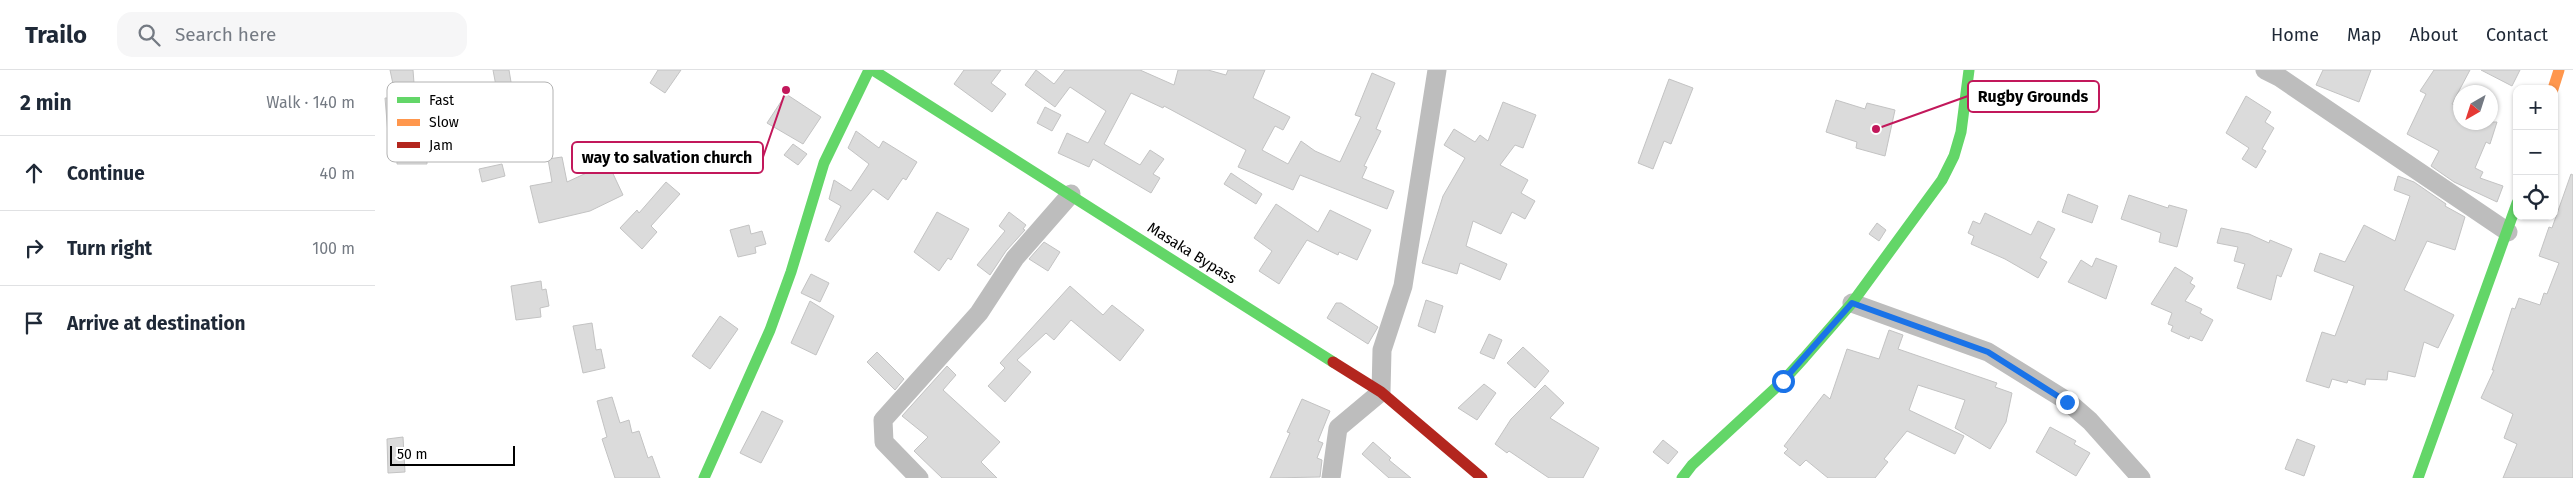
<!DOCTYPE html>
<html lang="en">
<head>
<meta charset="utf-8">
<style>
	:root { --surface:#fff; --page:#f6f6f7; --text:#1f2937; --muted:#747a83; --line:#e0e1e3 }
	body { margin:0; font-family:"Fira Sans",sans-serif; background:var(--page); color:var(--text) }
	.controls { position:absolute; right:15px; top:15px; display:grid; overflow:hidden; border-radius:10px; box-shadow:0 1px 4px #0004 }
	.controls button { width:45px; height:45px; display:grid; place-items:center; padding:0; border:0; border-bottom:1px solid var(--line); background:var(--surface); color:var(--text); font:25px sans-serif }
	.compass { position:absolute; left:2078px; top:15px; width:45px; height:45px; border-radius:50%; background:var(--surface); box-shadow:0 1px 4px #0004; rotate:219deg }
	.scale { position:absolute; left:15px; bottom:12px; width:125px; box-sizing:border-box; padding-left:5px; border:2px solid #000; border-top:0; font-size:14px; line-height:18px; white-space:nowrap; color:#000; -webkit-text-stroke:4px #fff; paint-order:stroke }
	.stop { position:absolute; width:15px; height:15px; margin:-11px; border:4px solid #1a73e8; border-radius:50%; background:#fff }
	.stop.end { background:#1a73e8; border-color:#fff; box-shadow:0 1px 5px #0008 }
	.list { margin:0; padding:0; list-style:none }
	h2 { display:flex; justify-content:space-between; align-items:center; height:65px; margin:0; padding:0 20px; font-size:21px }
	h2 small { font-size:16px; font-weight:400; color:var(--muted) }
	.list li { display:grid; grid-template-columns:32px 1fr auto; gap:15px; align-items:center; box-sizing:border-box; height:75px; padding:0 20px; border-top:1px solid var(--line) }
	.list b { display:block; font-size:19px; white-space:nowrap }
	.list em { font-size:16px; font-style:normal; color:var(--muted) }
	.icon { flex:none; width:28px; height:28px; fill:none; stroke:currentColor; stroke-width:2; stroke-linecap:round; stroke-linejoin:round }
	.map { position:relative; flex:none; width:2198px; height:408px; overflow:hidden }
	header { display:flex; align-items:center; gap:30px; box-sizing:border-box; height:70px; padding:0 25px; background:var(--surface); border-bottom:1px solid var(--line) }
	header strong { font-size:24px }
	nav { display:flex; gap:28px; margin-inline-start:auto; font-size:18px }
	.search { width:350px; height:45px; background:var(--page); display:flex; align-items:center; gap:12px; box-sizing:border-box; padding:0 18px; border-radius:15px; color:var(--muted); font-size:19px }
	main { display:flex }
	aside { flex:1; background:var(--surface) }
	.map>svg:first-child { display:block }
	.building { fill:#dbdbdb; stroke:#c3c3c3 }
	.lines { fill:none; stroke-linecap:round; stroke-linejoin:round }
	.street { stroke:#bdbdbd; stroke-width:19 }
	.fast { stroke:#63d668; stroke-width:11 }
	.slow { stroke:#ff974d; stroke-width:11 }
	.jam { stroke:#b3261e; stroke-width:11 }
	.route { stroke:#1a73e8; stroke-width:6 }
	.labels { text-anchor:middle; stroke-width:4; stroke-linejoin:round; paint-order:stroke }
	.street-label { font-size:15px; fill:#000; stroke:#fff }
	.key { fill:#fff; stroke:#b2b2b2; stroke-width:1 }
	.key-label { font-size:14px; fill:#000 }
	.leader { fill:none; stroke:#c2185b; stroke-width:2 }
	.callout-dot { fill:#c2185b; stroke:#fff; stroke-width:2 }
	.callout { fill:#fff; stroke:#c2185b; stroke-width:2 }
	.callout-label { font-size:16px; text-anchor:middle; font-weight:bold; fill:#000 }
</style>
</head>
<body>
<header>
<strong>Trailo</strong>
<div class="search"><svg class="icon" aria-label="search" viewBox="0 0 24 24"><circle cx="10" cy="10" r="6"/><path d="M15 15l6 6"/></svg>Search here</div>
<nav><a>Home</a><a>Map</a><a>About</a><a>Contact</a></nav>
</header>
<main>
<aside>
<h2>2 min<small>Walk · 140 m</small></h2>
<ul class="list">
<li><svg class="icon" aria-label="ahead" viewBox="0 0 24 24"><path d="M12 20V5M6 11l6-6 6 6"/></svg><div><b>Continue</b></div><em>40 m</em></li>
<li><svg class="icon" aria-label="right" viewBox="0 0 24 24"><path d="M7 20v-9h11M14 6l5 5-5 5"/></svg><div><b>Turn right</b></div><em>100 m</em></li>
<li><svg class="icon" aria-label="arrive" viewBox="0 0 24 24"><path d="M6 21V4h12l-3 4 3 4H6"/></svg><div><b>Arrive at destination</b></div></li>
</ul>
</aside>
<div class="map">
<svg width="2198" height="408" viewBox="0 0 2198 408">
	<rect width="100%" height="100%" fill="#fff"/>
	<g class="building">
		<path d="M15 0H38L44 79H52V94H22V89L15 88 10 28H21Z"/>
		<path d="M118 0H134L138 24 161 20 167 58 130 64Z"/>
		<path d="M283 0H306L290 23 275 13Z"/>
		<path d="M589 0H626L616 13 631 24 617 42 579 14Z"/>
		<path d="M661 0 679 14 690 0H765L799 15 803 0H833L851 5 853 0H890L878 28 915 47 908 60 900 56 887 80 913 94 926 71 940 81 965 92 986 47 980 45 997 3 1020 13 1001 59 1006 61 989 96 992 97 987 108 1019 121 1012 139 925 105 918 120 863 97 871 80 789 36 788 38 756 23 729 74 765 95 775 80 789 89 778 104 785 108 776 123 718 89 714 97 683 83 692 63 713 73 731 41 695 17 680 37 650 15Z"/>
		<path d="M1948 0H1996L1984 32 1941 15Z"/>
		<path d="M2059 0H2095L2077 34 2086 37V52H2122L2115 74 2111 72 2100 98 2108 102 2105 108 2128 116 2122 132 2079 112 2056 96 2064 81 2032 64 2051 24 2045 21Z"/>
		<path d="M2106 0H2145L2137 16Z"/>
		<path d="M1294 9 1318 18 1296 74 1289 71 1278 99 1263 93Z"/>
		<path d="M411 24 446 47 428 74 392 53Z"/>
		<path d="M1871 26 1896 42 1890 52 1899 58 1887 79 1891 81 1881 98 1867 89 1874 78 1851 63Z"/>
		<path d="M1461 30 1490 39 1492 33 1520 40 1510 86 1481 78 1482 72 1451 62Z"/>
		<path d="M1128 32 1161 45 1148 78 1140 75 1125 95 1153 110 1146 123 1160 131 1150 149 1137 142 1126 164 1098 151 1091 176 1132 194 1125 210 1085 193 1082 204 1047 193 1068 126 1090 88 1069 75 1079 59 1100 72 1105 65 1113 71Z"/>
		<path d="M670 37 686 45 677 61 662 53Z"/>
		<path d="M481 61 504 78 508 71 542 92 531 110 528 108 513 130 498 119 454 172 450 170 466 136 454 129 459 110 476 121 494 94 473 78Z"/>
		<path d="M418 74 432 84 423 95 409 85Z"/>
		<path d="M187 87 192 112 233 93 248 125 215 141 164 153 155 116 177 112 173 89Z"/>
		<path d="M127 94 130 106 107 112 104 99Z"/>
		<path d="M856 103 887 124 881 134 849 114Z"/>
		<path d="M2196 104 2198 105V408H2128L2142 374 2129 368 2138 344 2106 328 2119 300H2117L2137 238 2140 239 2144 228 2165 235 2169 223 2172 224 2184 193 2164 186 2174 157 2177 158Z"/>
		<path d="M2023 106 2039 112 2071 134 2070 136 2090 147 2080 180 2052 171 2029 220 2079 245 2063 278 2049 272 2040 307 2013 301 2012 310 1991 309 1990 315 1973 310 1972 313 1957 309 1954 318 1931 311 1947 262 1960 266 1979 216 1939 201 1945 183 1970 192 1989 155 2020 171 2035 126 2019 120Z"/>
		<path d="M291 112 305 124 276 156 282 162 267 179 245 158 262 140 264 143Z"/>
		<path d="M1693 124 1723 136 1717 153 1687 142Z"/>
		<path d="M1754 125 1793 138 1794 135 1812 140 1802 177 1784 172 1786 163 1746 149Z"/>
		<path d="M901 134 943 162 955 140 996 160 982 190 964 182 963 185 932 170 904 214 884 201 897 181 879 168Z"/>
		<path d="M562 142 594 159 576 190 573 188 564 201 539 182Z"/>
		<path d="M634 142 651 155 648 159 650 160 631 181 615 205 602 195 630 161 624 156Z"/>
		<path d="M1610 143 1656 165 1663 151 1680 159 1665 188 1672 192 1663 208 1630 189 1596 174 1599 166 1593 163 1598 151 1605 154Z"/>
		<path d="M1502 153 1511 160 1504 171 1494 164Z"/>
		<path d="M374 155 376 164 387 161 391 174 380 177 381 183 363 187 355 160Z"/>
		<path d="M1846 158 1874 164 1894 173 1895 170 1917 179 1906 207 1902 205 1896 230 1862 218 1870 194 1859 191 1863 177 1842 173Z"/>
		<path d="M669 172 685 182 673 201 654 189Z"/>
		<path d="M1721 188 1742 196 1731 229 1693 212 1706 190 1717 197Z"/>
		<path d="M1800 197 1818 208 1815 213 1820 216 1810 231 1827 239 1825 243 1838 250 1827 271 1815 266 1814 269 1796 261 1798 256 1793 254 1797 243 1776 234Z"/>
		<path d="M436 204 454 213 445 232 426 223Z"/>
		<path d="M166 211 167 220 171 219 174 236 165 238 166 247 141 250 136 216Z"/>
		<path d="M695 216 728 245 737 235 769 260 745 291 696 250 679 270 671 263 642 290 656 302 630 332 613 316 630 298 625 293Z"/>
		<path d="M1051 230 1068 236 1060 263 1043 256Z"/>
		<path d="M435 231 459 246 441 285 416 273Z"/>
		<path d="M961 233H966L1003 257 993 274 952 248Z"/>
		<path d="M345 246 363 259 335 299 317 286Z"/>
		<path d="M217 253 221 280 226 279 230 298 208 303 198 256Z"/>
		<path d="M1514 260 1528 265 1523 279 1622 313 1620 317 1637 323 1631 352 1615 379 1580 358 1590 330 1543 315 1534 340 1589 366 1580 384 1532 361 1509 389 1513 392 1500 408H1453L1431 390 1425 396 1409 383 1413 379 1409 376 1449 324 1455 329 1472 279 1504 289Z"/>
		<path d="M1114 264 1127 270 1119 289 1105 283Z"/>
		<path d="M1148 277 1174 301 1160 318 1132 293Z"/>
		<path d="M502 282 529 309 520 320 492 292Z"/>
		<path d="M572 296 581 305 568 320 625 372 606 392 622 408H567L539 381 553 367 527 346Z"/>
		<path d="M1109 314 1121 323 1102 350 1083 338Z"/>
		<path d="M1170 315 1189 333 1175 348 1224 378 1208 408H1174L1134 381 1132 383 1120 374 1136 349Z"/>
		<path d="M237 327 245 353 254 350 257 363 264 361 273 388 277 386 285 408H240L227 369 232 367 222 331Z"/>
		<path d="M927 329 955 341 943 371 948 373 942 388 947 390 945 407 895 408 915 363 912 362Z"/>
		<path d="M387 341 408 351 386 393 365 383Z"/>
		<path d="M1675 357 1701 371 1699 374 1715 383 1701 406 1661 382Z"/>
		<path d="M28 367 30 402 13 403 12 369Z"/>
		<path d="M1922 369 1940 376 1929 406 1910 399Z"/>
		<path d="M1288 370 1303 382 1293 394 1278 382Z"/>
		<path d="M998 372 1016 388 1014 390 1036 408H1014L987 384Z"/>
	</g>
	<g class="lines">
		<g class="street">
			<path d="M1890 0 1904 7 2133 162"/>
			<path d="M1477 233 1613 282 1692 331 1715 351 1766 408"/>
			<path d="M544 408 509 372 508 350 604 243 640 188 696 124"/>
			<path d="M956 408 963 358 1006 322 1007 280 1028 216 1062 0"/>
		</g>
		<g class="fast">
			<path d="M498 0 958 292"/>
			<path d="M329 408 395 260 416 202 449 93 494 0"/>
			<path d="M1307 408 1317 395 1408 311 1429 288 1477 233 1567 110 1579 86 1586 62 1594 0"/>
			<path d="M2043 408 2142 133"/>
		</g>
		<path class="slow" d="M2178 19 2184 0"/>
		<path class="jam" d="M958 292 1006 322 1107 408"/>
	</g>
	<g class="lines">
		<path class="route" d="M1408 311 1477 233 1613 282 1692 332"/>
	</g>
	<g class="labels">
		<g class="street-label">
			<text transform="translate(817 183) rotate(32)" y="5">Masaka Bypass</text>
		</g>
	</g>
	<rect x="12" y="12" width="166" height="80" rx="8" class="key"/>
	<rect x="22" y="27" width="23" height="6" fill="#63d668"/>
	<rect x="22" y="49" width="23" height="7" fill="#ff974d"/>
	<rect x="22" y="72" width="23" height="6" fill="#b3261e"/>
	<g class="key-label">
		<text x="54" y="35">Fast</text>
		<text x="54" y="57">Slow</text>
		<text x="54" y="80">Jam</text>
	</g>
	<path class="leader" d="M1501 59L1593 26M411 20L388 87"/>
	<g class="callout-dot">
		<circle cx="1501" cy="59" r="5"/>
		<circle cx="411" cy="20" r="5"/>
	</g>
	<g class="callout">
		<rect x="1593" y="11" width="131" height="31" rx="5"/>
		<rect x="197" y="72" width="191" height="31" rx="5"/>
	</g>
	<g class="callout-label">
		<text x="1658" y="32">Rugby Grounds</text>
		<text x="292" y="93">way to salvation church</text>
	</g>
</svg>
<div class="controls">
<button>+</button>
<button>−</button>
<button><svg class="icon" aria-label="locate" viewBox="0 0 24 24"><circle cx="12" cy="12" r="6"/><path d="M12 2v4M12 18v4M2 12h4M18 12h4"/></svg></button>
</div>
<svg class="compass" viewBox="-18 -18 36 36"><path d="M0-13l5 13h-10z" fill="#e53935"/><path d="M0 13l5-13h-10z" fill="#747a83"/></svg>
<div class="scale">50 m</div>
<div class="stop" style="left:1408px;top:311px"></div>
<div class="stop end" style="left:1692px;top:332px"></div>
</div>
</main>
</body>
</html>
